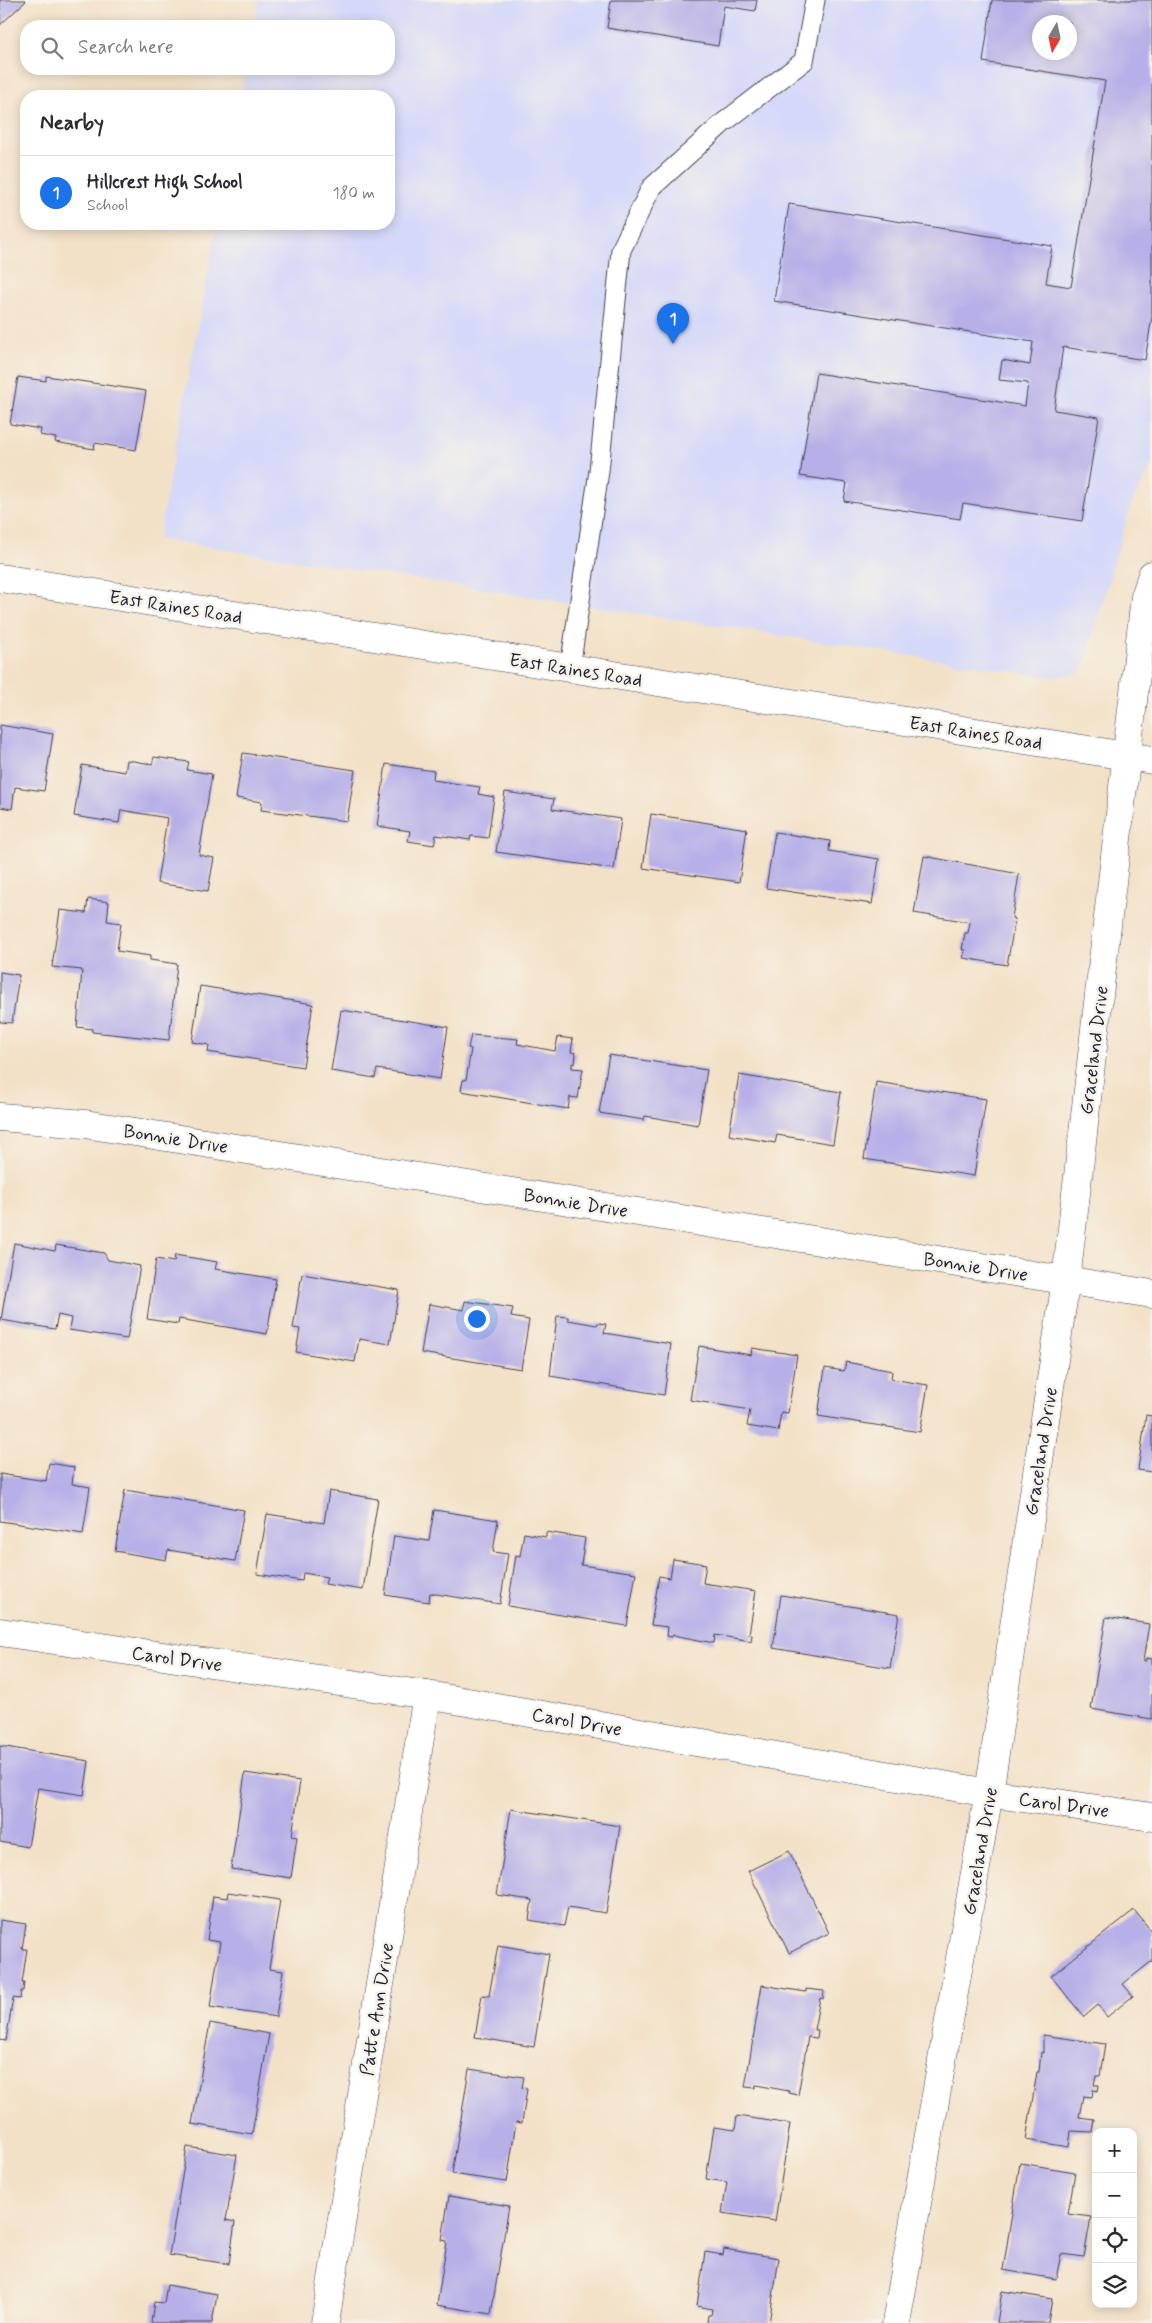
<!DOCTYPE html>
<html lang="en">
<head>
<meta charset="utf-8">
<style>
	:root { --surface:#fff; --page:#f7f7f7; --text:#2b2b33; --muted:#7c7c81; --line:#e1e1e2; --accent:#1a73e8 }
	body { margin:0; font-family:Mynerve,sans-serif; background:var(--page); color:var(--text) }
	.controls { position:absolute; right:15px; bottom:15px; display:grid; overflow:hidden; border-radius:10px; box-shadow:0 2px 12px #0003 }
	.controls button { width:45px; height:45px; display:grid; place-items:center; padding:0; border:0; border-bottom:1px solid var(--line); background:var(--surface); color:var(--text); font:25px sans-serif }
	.compass { position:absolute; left:1032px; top:15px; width:45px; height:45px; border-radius:50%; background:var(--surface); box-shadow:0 2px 12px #0003; rotate:189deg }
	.you { position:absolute; left:476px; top:1318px; width:18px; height:18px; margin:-12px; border:4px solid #fff; border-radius:50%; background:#1a73e8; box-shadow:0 0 0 8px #1a73e833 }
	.badge { display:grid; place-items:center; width:32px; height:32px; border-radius:50%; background:var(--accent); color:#fff; font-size:16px; font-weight:700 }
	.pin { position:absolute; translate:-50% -41px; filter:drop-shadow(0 1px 2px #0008) }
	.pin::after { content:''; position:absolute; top:26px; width:18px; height:15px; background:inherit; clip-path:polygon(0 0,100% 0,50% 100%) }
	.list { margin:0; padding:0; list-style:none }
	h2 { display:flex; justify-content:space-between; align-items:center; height:65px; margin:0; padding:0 20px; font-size:21px }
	h2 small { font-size:16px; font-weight:400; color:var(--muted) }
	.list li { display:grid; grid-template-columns:32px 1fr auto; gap:15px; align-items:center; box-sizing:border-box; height:75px; padding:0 20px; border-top:1px solid var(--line) }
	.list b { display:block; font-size:19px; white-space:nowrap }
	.list p { margin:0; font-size:16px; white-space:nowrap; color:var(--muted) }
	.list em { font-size:16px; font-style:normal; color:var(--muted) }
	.icon { flex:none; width:28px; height:28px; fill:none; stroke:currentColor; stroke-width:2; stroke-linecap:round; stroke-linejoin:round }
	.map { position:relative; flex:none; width:1152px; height:2323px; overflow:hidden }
	.search { position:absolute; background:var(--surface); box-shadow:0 2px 12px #0003; left:20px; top:20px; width:375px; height:55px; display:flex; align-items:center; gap:12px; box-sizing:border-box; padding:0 18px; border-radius:20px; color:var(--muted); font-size:19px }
	.panel { position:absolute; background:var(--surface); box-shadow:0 2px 12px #0003; left:20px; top:90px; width:375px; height:140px; border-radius:20px }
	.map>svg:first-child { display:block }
	.built { fill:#d4d8f9; fill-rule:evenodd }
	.building { fill:#b7b0e8; fill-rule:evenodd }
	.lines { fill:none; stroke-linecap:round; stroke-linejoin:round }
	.service-casing { stroke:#413f50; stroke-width:21 }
	.minor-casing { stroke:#413f50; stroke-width:29 }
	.tertiary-casing { stroke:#413f50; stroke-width:29 }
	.secondary-casing { stroke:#413f50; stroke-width:29 }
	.service { stroke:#fff; stroke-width:19 }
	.minor { stroke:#fff; stroke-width:28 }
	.tertiary { stroke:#fff; stroke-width:28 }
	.secondary { stroke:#fff; stroke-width:28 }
	.labels { text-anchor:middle; stroke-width:5; stroke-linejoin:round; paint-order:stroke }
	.street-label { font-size:19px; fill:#22223b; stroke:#f7f3e8 }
</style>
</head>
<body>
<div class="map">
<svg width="1152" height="2323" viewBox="0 0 1152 2323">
	<rect width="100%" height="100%" fill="#f7f3e8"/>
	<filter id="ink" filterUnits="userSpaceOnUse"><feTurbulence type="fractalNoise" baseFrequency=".02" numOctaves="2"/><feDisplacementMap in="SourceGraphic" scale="10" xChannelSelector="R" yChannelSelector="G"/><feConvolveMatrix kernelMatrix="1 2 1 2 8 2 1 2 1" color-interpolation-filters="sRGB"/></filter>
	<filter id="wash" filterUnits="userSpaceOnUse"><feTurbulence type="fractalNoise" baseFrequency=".0096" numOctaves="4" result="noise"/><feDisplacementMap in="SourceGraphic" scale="20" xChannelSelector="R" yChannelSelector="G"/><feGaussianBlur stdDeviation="1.12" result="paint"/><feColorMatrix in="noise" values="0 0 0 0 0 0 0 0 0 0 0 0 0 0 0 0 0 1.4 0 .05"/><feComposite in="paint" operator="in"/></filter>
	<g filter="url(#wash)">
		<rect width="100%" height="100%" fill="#f3e1c7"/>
		<path class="built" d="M259 0H1152V464L1131 505 1082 672 1055 678 158 539 217 224H389V96H241L246 69H389V26H254ZM1040 22H1070V52H1040Z"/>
		<g id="blocks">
			<g class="building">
				<path d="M0 0H25L26 1 0 25Z"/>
				<path d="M611 0H757L755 11 724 6 718 46 607 28Z"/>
				<path d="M992 0H1152V317L1145 360 1063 347 1054 410 1099 417 1082 521 963 503 960 519 844 501 847 483 800 476 816 373 1025 406 1028 383 999 380 1002 360 1030 365 1033 342 774 301 789 204 1052 246 1046 283 1071 287 1105 81 983 62ZM1040 22H1070V52H1040Z"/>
				<path d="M46 376 146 391 136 450 95 443 94 449 55 442 56 438 40 435 41 429 10 424 18 377 46 381Z"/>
				<path d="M0 725 53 734 44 791 15 787 12 809 0 807Z"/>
				<path d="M243 753 355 770 347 821 261 810 262 802 236 798Z"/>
				<path d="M154 757 189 762 187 770 212 774 199 855 214 858 208 891 157 883 167 818 121 810 119 823 74 816 82 765 125 772 127 760 152 764Z"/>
				<path d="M386 764 434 771 433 780 480 787 478 794 494 797 488 838 471 836 470 840 436 835 434 845 408 841 410 831 377 826Z"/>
				<path d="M505 792 554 799 552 809 621 819 614 869 496 852Z"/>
				<path d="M651 814 747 829 739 882 643 868Z"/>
				<path d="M775 832 830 841 829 851 879 859 872 904 766 888Z"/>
				<path d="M924 856 1019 874 1012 918 1015 919 1007 965 963 958 965 950H962L965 933H968L970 922 914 913Z"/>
				<path d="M88 899 109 902 107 921 121 923 117 951 150 956V960L177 964 169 1040 92 1032V1029L77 1027 82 970 52 967 60 910 86 913Z"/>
				<path d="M0 972 19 975 12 1023 0 1022Z"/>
				<path d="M200 986 313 1004 303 1067 208 1052 209 1045 192 1042Z"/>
				<path d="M341 1010 448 1027 440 1079 377 1069 375 1078 331 1071Z"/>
				<path d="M471 1035 518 1039 517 1044 555 1051 558 1037 573 1039 571 1052 576 1053 575 1064 572 1063V1068L583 1069 578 1098 570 1097 568 1109 461 1091 463 1080H466L471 1049 468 1048Z"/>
				<path d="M609 1055 707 1070 698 1125 645 1116 644 1120 599 1113Z"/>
				<path d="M739 1075 841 1092 833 1144 777 1135 775 1143 729 1135Z"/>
				<path d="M876 1082 986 1099 974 1176 864 1159Z"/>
				<path d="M14 1243 55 1251 56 1245 104 1253 108 1260 140 1266 127 1339 69 1330 71 1318 58 1315 55 1329 1 1320Z"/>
				<path d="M175 1255 217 1262 215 1269 276 1279 267 1334 179 1319 178 1324 147 1319 156 1259 174 1262Z"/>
				<path d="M302 1274 399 1290 390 1344 359 1339 355 1362 296 1352 300 1329 293 1328Z"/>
				<path d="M465 1301 513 1308 511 1317 529 1320 521 1369 421 1353 429 1304 464 1310Z"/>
				<path d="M557 1316 568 1317V1320L597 1325 598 1323 606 1324 604 1333 671 1344 664 1395 550 1376Z"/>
				<path d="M699 1346 751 1355 752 1348 797 1355 788 1413 781 1412 778 1431 747 1426 750 1410 690 1400Z"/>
				<path d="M846 1362 892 1371 891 1379 928 1385 920 1432 818 1416 825 1368 844 1371Z"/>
				<path d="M1146 1415 1152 1416V1472L1138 1470Z"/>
				<path d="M49 1463 74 1467 72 1484 90 1487 83 1534 0 1521V1474L46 1481Z"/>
				<path d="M125 1490 244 1510 235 1561 168 1550 166 1560 115 1551Z"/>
				<path d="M329 1491 378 1499 363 1590 325 1584 327 1577 303 1573 302 1581 257 1574 267 1514 324 1523Z"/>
				<path d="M434 1510 498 1520 493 1552 508 1554 500 1604 430 1593 429 1602 385 1595 394 1536 429 1541Z"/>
				<path d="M546 1532 585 1538 581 1565 636 1573 627 1626 508 1606 516 1555 520 1556 524 1533 546 1537Z"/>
				<path d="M673 1559 706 1564 703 1583 756 1591 749 1634 752 1635 751 1641 715 1635 714 1643 673 1635 672 1637 667 1636 668 1627 651 1625 659 1576 670 1578Z"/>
				<path d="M781 1595 899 1614 890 1668 773 1648Z"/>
				<path d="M1106 1617 1149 1624 1143 1661H1146V1658L1152 1659V1719L1091 1709Z"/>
				<path d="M0 1746 89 1761 84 1795 38 1788 28 1847 0 1842Z"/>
				<path d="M245 1773 300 1781 292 1836 297 1837 291 1878 231 1869Z"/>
				<path d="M511 1809 620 1826 606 1913 568 1907 564 1926 529 1920 532 1900 497 1895Z"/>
				<path d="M789 1851 829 1933 789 1953 748 1871Z"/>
				<path d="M228 1892 280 1900 269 1969 283 1971 276 2017 210 2007 220 1942 207 1940 213 1896 227 1898Z"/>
				<path d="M1134 1910 1152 1932V1961L1123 1984 1133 1996 1107 2017 1098 2005 1084 2017 1051 1976Z"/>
				<path d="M0 1920 26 1924 22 1949H27L22 1983H24L23 1991H21L20 1999 13 1998 6 2041 0 2040Z"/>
				<path d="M498 1945 549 1954 534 2047 475 2037 482 1995 489 1996Z"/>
				<path d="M762 1985 806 1992V1989L824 1991 823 1999 820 1998 814 2030H818L817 2038 808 2037 798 2095 789 2093V2091L756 2085 755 2088 745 2087Z"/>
				<path d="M210 2023 269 2034 252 2134 192 2124Z"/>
				<path d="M1043 2035 1105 2044 1100 2076H1096L1094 2085H1099L1098 2091 1093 2090 1092 2097 1083 2096 1079 2117 1094 2119 1092 2132 1071 2131 1069 2147 1026 2140 1037 2072H1039L1041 2052 1043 2053Z"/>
				<path d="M469 2069 524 2077 522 2088 527 2089 522 2123 516 2122 507 2182 452 2174Z"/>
				<path d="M737 2116 790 2124 775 2221 722 2213 727 2182 706 2179 714 2127 735 2130Z"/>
				<path d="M187 2147 237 2155 226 2220 235 2222 229 2264 169 2255Z"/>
				<path d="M1020 2163 1075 2172 1068 2214 1091 2217 1084 2257 1061 2254 1056 2279 1003 2270Z"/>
				<path d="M449 2196 509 2206 491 2314 437 2305 447 2241 442 2240Z"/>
				<path d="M724 2249 779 2258 769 2323H707L708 2315H711L712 2309 697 2306 705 2252 723 2255Z"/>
				<path d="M167 2285 217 2294 212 2323H151L154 2302 164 2303Z"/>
				<path d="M1002 2291 1052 2299 1048 2323H997Z"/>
			</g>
		</g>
	</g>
	<g filter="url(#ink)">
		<use href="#blocks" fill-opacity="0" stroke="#413f50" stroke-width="1"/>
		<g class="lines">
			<defs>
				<path id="service" d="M570 668 599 471 621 250 651 188 723 123 804 61 815 0"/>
				<g id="minor">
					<path d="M0 1117 85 1124 1152 1294"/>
					<path d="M0 1632 427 1695 989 1793 1152 1817"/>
					<path d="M325 2323 427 1695"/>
				</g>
				<path id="tertiary" d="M896 2323 989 1793 1066 1280 1145 597 1152 575"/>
				<path id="secondary" d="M0 578 1152 760"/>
			</defs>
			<use href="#service" class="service-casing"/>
			<use href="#minor" class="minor-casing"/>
			<use href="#tertiary" class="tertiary-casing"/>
			<use href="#secondary" class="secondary-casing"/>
			<use href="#service" class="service"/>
			<use href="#minor" class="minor"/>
			<use href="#tertiary" class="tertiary"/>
			<use href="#secondary" class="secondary"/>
		</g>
	</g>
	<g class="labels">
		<g class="street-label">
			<text transform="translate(176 606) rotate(9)" y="7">East Raines Road</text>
			<text transform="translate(576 669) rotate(9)" y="7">East Raines Road</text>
			<text transform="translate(976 732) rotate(9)" y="7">East Raines Road</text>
			<text transform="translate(1093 1050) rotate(-83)" y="7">Graceland Drive</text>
			<text transform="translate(176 1138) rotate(9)" y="7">Bonnie Drive</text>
			<text transform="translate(576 1202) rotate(9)" y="7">Bonnie Drive</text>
			<text transform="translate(976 1266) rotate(9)" y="7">Bonnie Drive</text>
			<text transform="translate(1040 1451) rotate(-81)" y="7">Graceland Drive</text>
			<text transform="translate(177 1658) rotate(8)" y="7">Carol Drive</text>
			<text transform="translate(577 1721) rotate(10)" y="7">Carol Drive</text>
			<text transform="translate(1064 1804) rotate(8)" y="7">Carol Drive</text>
			<text transform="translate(979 1851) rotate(-80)" y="7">Graceland Drive</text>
			<text transform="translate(376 2009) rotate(-81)" y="7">Patte Ann Drive</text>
		</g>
	</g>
</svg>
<div class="controls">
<button>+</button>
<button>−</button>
<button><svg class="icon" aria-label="locate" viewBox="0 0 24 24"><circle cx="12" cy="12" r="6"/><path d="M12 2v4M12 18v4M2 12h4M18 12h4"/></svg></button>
<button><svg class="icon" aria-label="layers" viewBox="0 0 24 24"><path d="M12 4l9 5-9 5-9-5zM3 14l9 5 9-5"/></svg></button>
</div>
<svg class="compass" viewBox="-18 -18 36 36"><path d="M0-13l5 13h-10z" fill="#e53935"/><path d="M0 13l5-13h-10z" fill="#7c7c81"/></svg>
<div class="you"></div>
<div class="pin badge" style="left:673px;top:344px">1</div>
<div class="search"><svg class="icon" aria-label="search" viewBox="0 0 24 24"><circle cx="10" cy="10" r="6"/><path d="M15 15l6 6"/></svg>Search here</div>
<section class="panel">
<h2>Nearby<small></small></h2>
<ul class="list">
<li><span class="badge">1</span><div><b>Hillcrest High School</b><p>School</p></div><em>180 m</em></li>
</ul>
</section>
</div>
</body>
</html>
